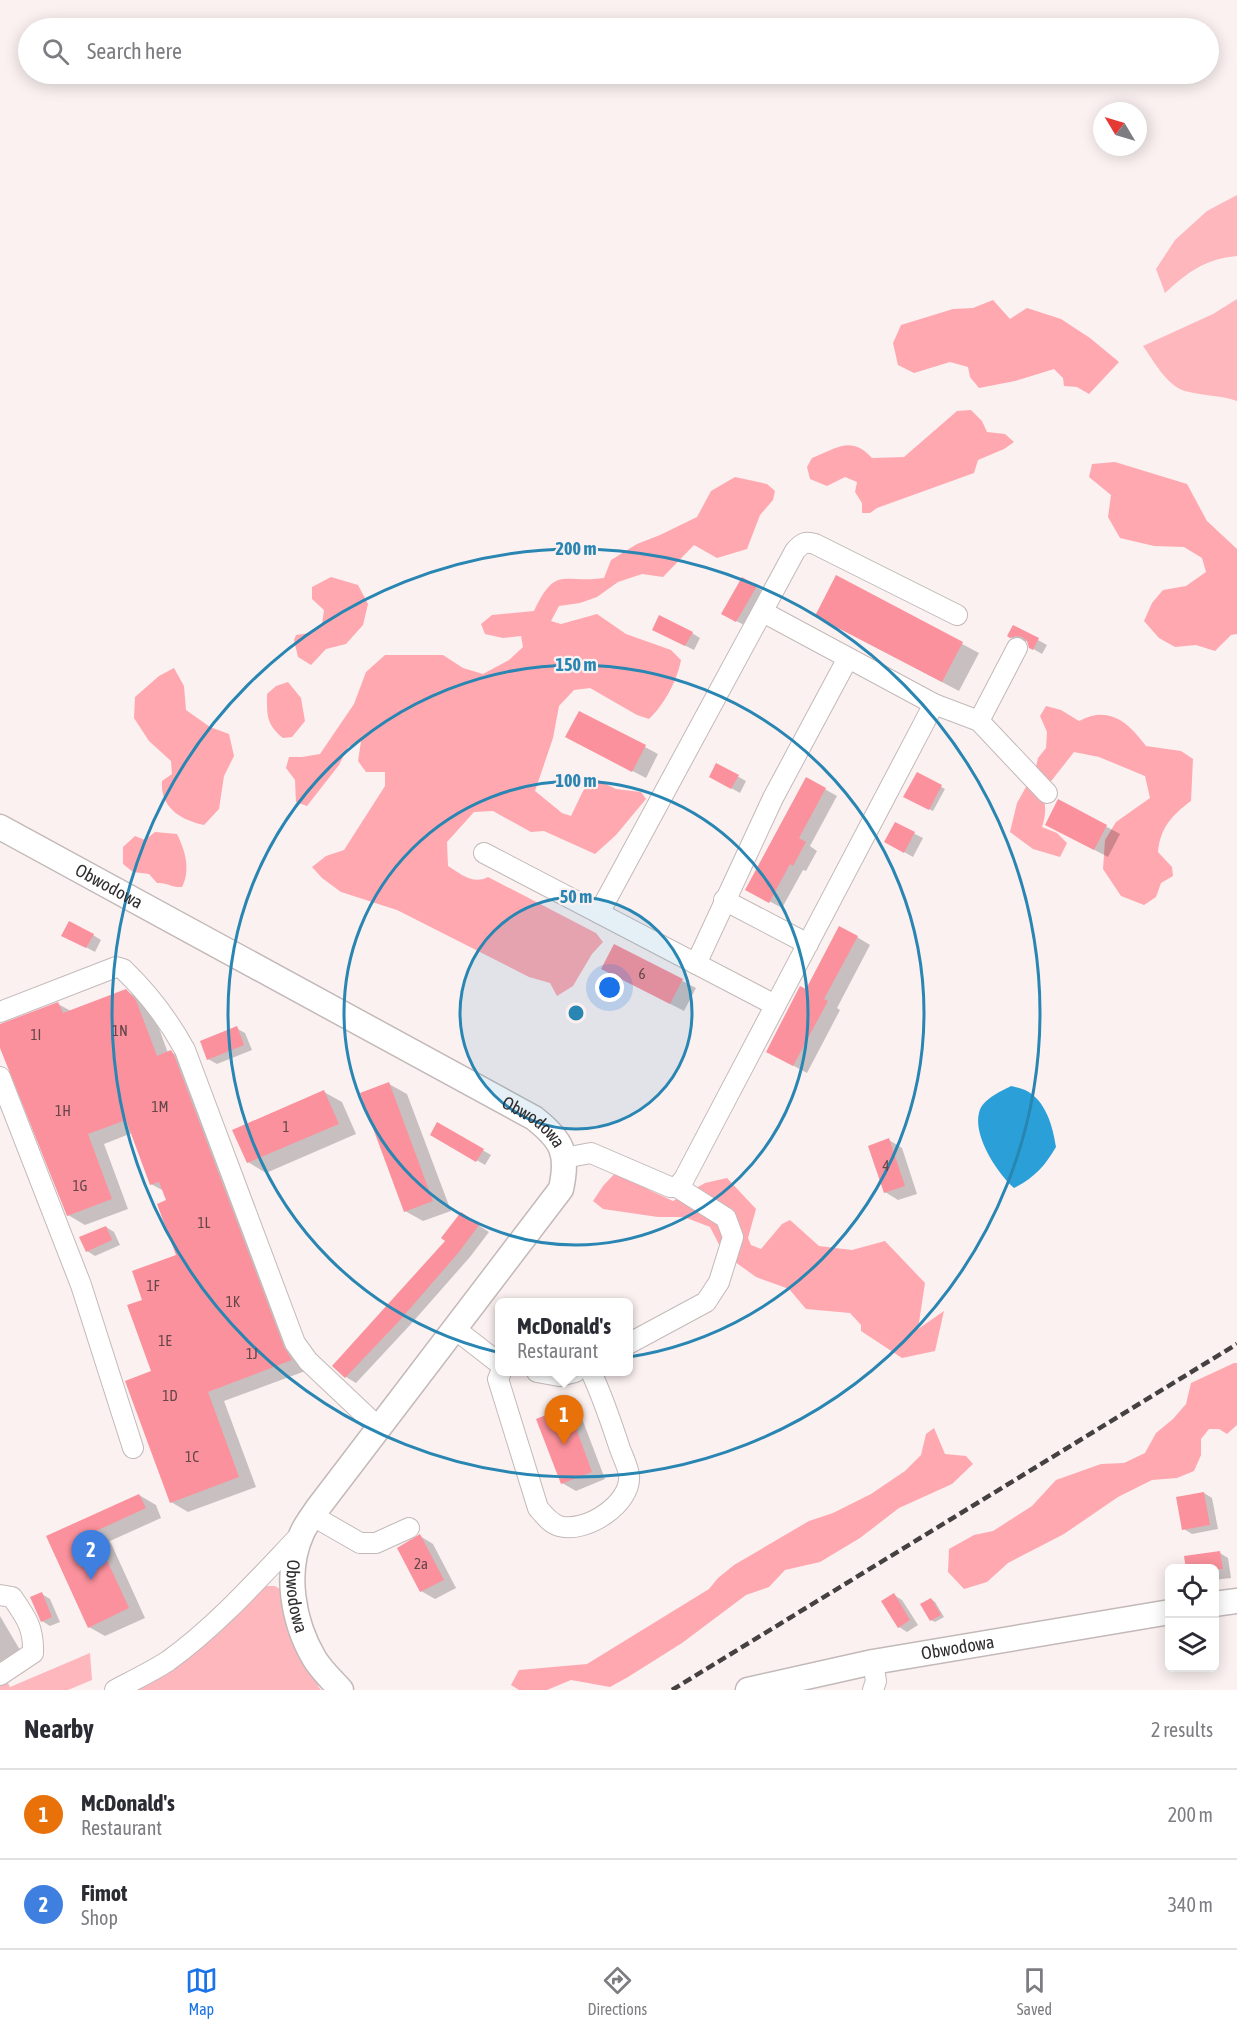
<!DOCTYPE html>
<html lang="en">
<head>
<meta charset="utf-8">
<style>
	:root { --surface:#fff; --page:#f2f2f3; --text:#2b2b33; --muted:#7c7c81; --line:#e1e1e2; --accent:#1a73e8 }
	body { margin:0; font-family:"Asap Condensed",sans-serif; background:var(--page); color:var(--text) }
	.controls { position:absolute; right:18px; bottom:18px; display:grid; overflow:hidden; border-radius:9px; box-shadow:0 3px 15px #0003 }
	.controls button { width:54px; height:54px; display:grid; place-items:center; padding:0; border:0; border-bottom:2px solid var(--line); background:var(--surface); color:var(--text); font:30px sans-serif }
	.compass { position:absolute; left:1093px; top:102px; width:54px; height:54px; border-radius:50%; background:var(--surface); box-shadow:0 3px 15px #0003; rotate:308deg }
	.you { position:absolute; left:610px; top:988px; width:21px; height:21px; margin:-15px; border:4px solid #fff; border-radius:50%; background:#1a73e8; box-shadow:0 0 0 9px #1a73e833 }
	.badge { display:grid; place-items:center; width:39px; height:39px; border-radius:50%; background:var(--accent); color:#fff; font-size:20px; font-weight:700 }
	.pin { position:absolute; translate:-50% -50px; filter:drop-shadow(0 2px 3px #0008) }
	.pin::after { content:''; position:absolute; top:32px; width:21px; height:18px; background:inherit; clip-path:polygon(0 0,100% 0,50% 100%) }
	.popup { position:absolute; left:495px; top:1298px; width:138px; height:78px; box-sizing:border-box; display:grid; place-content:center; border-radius:9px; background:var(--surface); filter:drop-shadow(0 2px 4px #0005); font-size:20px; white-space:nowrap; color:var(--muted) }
	.popup b { font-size:22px; color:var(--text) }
	.popup::after { content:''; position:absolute; left:50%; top:100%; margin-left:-12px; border:12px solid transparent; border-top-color:var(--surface) }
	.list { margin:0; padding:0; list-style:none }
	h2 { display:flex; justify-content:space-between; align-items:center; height:78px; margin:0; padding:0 24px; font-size:26px }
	h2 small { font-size:20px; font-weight:400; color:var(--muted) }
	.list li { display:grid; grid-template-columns:39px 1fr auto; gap:18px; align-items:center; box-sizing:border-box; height:90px; padding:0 24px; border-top:2px solid var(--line) }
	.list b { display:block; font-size:22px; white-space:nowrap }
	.list p { margin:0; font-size:20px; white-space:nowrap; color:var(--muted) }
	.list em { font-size:20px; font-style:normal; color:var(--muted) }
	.icon { flex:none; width:33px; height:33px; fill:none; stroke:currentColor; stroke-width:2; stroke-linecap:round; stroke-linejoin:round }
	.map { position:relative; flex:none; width:1237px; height:1690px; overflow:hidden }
	.search { position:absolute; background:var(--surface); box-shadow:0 3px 15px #0003; left:18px; right:18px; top:18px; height:66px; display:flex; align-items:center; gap:15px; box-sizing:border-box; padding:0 21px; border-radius:33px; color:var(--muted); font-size:22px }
	.sheet { height:258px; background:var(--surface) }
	nav { display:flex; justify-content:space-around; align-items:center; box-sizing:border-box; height:84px; border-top:2px solid var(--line); background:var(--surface); font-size:16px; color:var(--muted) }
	nav a { display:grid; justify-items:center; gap:3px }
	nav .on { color:var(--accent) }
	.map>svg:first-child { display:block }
	.green { fill:#feb8bd }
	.forest { fill:#ffa8b0 }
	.water { fill:#2ba0d8 }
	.shadow { fill:#0003 }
	.building { fill:#fb919c }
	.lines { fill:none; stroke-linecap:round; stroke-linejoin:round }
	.minor-casing { stroke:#c3b9b9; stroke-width:22 }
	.major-casing { stroke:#c3b9b9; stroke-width:27 }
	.minor { stroke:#fff; stroke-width:20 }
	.major { stroke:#fff; stroke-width:24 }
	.rail { stroke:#454141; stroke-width:4.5; stroke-dasharray:9 4.5; stroke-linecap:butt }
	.ring { fill:none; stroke:#2985b2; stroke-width:3 }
	.labels { text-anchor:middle; stroke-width:4.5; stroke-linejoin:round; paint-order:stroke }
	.number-label { font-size:15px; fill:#634649 }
	.street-label { font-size:18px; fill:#302d2d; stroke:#fbf1f1 }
	.centre { fill:#2985b2; stroke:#fbf1f1; stroke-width:3 }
	.ring-label { font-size:18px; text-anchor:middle; font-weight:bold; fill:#2985b2; stroke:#fbf1f1; stroke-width:4.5; stroke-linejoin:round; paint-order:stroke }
</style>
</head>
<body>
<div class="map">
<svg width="1237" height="1690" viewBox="0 0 1237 1690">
	<rect width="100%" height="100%" fill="#fbf1f1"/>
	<g class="green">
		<path d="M1237 195V256C1205 259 1188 272 1165 293L1156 269 1175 240 1207 211Z"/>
		<path d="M1237 299V401C1220 395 1202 396 1185 391 1166 385 1154 361 1143 346L1213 314Z"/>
		<path d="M265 1586H275L283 1591 321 1684 318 1686 321 1690H134L197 1651Z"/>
		<path d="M90 1653 92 1680 68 1690H0V1680L5 1677 10 1687Z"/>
	</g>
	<g class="forest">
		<path d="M993 300 1010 319 1027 308 1061 319 1090 338 1119 362 1089 394 1077 387 1064 386 1063 378 1054 369 1015 381 979 388 970 377 968 367 950 362 914 373 898 365 893 343 901 325 953 309 973 308Z"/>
		<path d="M971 410 982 421 987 432 1005 434 1014 442 1004 449 978 460 974 473 877 508 870 513H862V503L855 492 857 482 845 477 827 486 810 479 807 467 812 458C837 448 851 435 872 458L904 457 957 411Z"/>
		<path d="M1115 462 1187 484 1207 521 1237 549V634L1231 635 1215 651 1196 645 1175 647 1159 638 1144 621 1152 603 1163 590 1186 586 1206 572 1202 558 1184 547 1154 546 1120 538 1108 517 1111 495 1089 477 1092 464Z"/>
		<path d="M735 477 767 484 775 491 773 500 760 515 747 549 717 558 694 545 663 577 642 574 618 582 597 597 580 603 559 606 551 621 561 624 597 614 626 634 671 650 681 660C677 681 664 705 649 719L637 715 590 688 574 690 559 706 553 738 535 791 562 813 571 816 583 791 594 778 616 789 641 792 646 799 616 835 595 854 544 831 531 832 493 811 474 812 447 842 448 866C461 874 473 885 488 877L596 933 603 942 592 954 573 986 557 996 550 983 529 977 397 910 341 892 322 878 312 867 326 856 344 850 385 786V772H366L358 761 361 741 348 747 339 765 307 806 296 802 295 780 286 768 289 757H302L320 754 354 704 366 672 385 655H443L463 668 483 674 509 660 523 647 521 636 503 638 485 634 481 624 492 615 534 611C556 564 563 584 604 578L611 560 637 544 660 535 697 517 711 491Z"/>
		<path d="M331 577 358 585 368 604 363 625 346 644 326 649 311 665 298 657 294 640 296 635 310 633 322 625 324 610 312 599V587Z"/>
		<path d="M174 668 184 686 186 710 210 727 229 734 234 756 224 776 219 809 204 825C181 820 160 808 162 781L172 774 171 761 149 741 134 718 135 697 159 676Z"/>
		<path d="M288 682 301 698 305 721 292 737 283 738C266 724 267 715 267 694L276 686Z"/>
		<path d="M1046 706 1061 710 1079 721C1109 705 1128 722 1146 746L1181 751 1193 759 1191 801C1172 815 1160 828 1158 852L1172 867 1173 876 1161 883 1156 897 1144 905 1121 896 1103 869 1105 840 1116 822 1150 798 1145 776 1099 757 1074 752 1052 780 1040 791C1047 802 1046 815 1042 827L1057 833 1067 843 1060 857 1033 849 1010 832 1017 803 1035 771 1038 758 1046 748 1047 732 1040 716Z"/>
		<path d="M155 832 177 834C185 850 191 870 182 887 172 888 167 882 157 883L149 874 133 872 123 864V847L135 836 145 840Z"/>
		<path d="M621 1167 649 1190 673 1201 705 1183 727 1178 756 1209 748 1238 751 1245 761 1249 782 1224 790 1220 819 1246 852 1250 885 1241 925 1283 918 1329 944 1311 935 1351 902 1358 861 1331V1325L850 1313 806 1309 789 1289 756 1277 724 1254 710 1227 684 1217H658L603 1209 593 1201 603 1186Z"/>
		<path d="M1234 1363H1237V1425L1227 1434 1219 1429H1209L1201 1439V1455L1194 1471 1177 1478 1152 1480 1118 1497 1064 1534 1008 1563 987 1582 964 1589 948 1572 949 1549 974 1535 993 1531 1032 1506 1056 1480 1101 1464 1124 1463 1145 1453 1156 1433 1173 1419 1186 1404 1191 1383Z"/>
		<path d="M934 1428 945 1454 966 1456 973 1464 952 1484 899 1508 860 1538 820 1562 785 1570 769 1587 746 1595 682 1643 628 1677 610 1687 571 1680 547 1690H519L511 1685 519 1670 587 1664 709 1589 718 1578 734 1565 809 1521 833 1513 871 1494 905 1471 921 1455 926 1434Z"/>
	</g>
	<path class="water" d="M1011 1086C1015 1087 1021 1088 1025 1090 1046 1100 1053 1127 1056 1147 1045 1166 1034 1178 1014 1188 997 1173 973 1136 979 1113 982 1099 1000 1092 1011 1086Z"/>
	<g class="shadow">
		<path d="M837 577 979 653 959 691 833 625Z"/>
		<path d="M742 579 765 592 746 626 723 614Z"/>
		<path d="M1014 627 1047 645 1042 654 1030 647 1028 641 1020 642 1009 636Z"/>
		<path d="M692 633 700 638 694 650 662 634Z"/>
		<path d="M580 744 645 747 658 754 646 778Z"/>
		<path d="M717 765 746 781 740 793 711 777Z"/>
		<path d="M918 774 945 789 933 811 905 797Z"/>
		<path d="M807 779 837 796 810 846 817 851 806 871 803 870 782 908 747 889Z"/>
		<path d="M1059 801 1120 834 1108 857 1060 832Z"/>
		<path d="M895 824 923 838 913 857 886 842Z"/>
		<path d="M63 935H93L101 940 95 952Z"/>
		<path d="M857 937 870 945 837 1008 840 1010 807 1073 781 1059 806 991Z"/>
		<path d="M614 946 696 988 684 1011 616 976Z"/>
		<path d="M126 991 143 1001 153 1012 168 1053 171 1052 188 1062 308 1370 224 1401 256 1487 188 1512 171 1502 144 1301 178 1256 168 1201 164 1191 151 1184 132 1133 104 1144 128 1209 85 1225 68 1215 0 1043V1025L58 1004 71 1011Z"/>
		<path d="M236 1028 245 1033 252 1050 217 1064 208 1059Z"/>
		<path d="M389 1084 407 1094 451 1211 423 1221 405 1211Z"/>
		<path d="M324 1092 342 1102 356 1134 266 1173 248 1162Z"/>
		<path d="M438 1124 491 1155 485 1165 432 1134Z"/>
		<path d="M889 1140 902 1148 917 1194 898 1200 885 1192Z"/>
		<path d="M461 1214 489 1232 470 1257 411 1324 356 1383 346 1377 334 1366 447 1240Z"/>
		<path d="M106 1227 114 1232 120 1245 95 1256 87 1251Z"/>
		<path d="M567 1408 581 1416 605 1479 576 1491 562 1483Z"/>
		<path d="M1204 1493 1212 1498 1218 1529 1192 1534 1184 1529Z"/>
		<path d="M139 1495 156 1505 161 1518 110 1541 145 1618 105 1636 89 1627 48 1537Z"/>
		<path d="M420 1536 433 1544 456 1588 435 1599 421 1591 399 1549Z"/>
		<path d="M1220 1553 1228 1558 1231 1578 1214 1580V1568Z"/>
		<path d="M42 1594 50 1599 60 1622 50 1626 42 1621Z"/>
		<path d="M894 1595 902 1600 918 1625 907 1632 899 1627Z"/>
		<path d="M931 1599 935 1602 944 1617 935 1622 931 1620Z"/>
		<path d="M0 1616 20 1650 0 1662Z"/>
	</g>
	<g class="building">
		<path d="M836 575 963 642 942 682 815 616Z"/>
		<path d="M742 577 757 586 736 622 721 614Z"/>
		<path d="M659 615 693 632 685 646 652 630Z"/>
		<path d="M1013 625 1039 638 1033 650 1029 648 1027 641 1022 637 1016 636 1010 638 1007 636Z"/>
		<path d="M579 711 646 745 632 772 565 737Z"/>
		<path d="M716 763 739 775 731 789 709 777Z"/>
		<path d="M917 772 942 785 929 810 903 797Z"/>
		<path d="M806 777 826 788 799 838 806 842 793 866 790 864 769 903 745 890Z"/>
		<path d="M1058 799 1107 825 1094 850 1045 825Z"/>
		<path d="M895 822 915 832 904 853 884 842Z"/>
		<path d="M69 921 94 934 86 948 61 936Z"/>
		<path d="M839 926 858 936 824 999 828 1001 793 1066 766 1052 800 986 806 989Z"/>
		<path d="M614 944 683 979 670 1004 601 969Z"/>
		<path d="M126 989 136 1000 157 1056 171 1050 174 1055 284 1347 292 1360 208 1392 239 1477 170 1503 125 1381 151 1371 127 1305 142 1300 132 1271 176 1255 157 1204 166 1200 159 1182 150 1185 126 1120 88 1134 112 1199 67 1216 0 1048V1024L58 1002 63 1013Z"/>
		<path d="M237 1026 244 1045 207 1060 200 1041Z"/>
		<path d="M389 1082 433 1201 404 1212 360 1093Z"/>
		<path d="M324 1090 339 1124 247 1163 232 1130Z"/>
		<path d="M437 1122 484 1149 476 1162 430 1135Z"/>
		<path d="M889 1138 905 1186 884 1193 868 1146Z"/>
		<path d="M461 1212 479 1225 459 1252 401 1319 345 1378 332 1366 445 1241 441 1238Z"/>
		<path d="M106 1226 112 1240 86 1252 79 1237Z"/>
		<path d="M568 1406 592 1472 561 1484 536 1419Z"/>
		<path d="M1204 1492 1210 1525 1182 1530 1176 1497Z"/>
		<path d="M139 1494 146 1508 94 1532 129 1608 88 1628 46 1536Z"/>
		<path d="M420 1534 444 1580 420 1592 397 1548Z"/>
		<path d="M1220 1551 1223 1569H1186L1184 1556Z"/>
		<path d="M42 1592 52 1617 41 1622 30 1597Z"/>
		<path d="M894 1593 910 1620 898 1628 881 1601Z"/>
		<path d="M931 1598 941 1615 930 1621 920 1604Z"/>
	</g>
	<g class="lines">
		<defs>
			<g id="minor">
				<path d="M763 612 934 704 979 721 1047 793"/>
				<path d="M979 721 1017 648"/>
				<path d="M484 853 775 1005"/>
				<path d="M724 900 808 944"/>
				<path d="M599 913 795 551C802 543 805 541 815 544L957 615"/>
				<path d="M696 964 773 798 848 658"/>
				<path d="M0 1012 116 967 123 969C148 993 168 1019 185 1050L295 1343 308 1361 379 1428"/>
				<path d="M0 1077 81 1285 133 1448"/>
				<path d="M564 1158 591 1153 670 1187H677L684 1179 934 704"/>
				<path d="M455 1329 500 1364"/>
				<path d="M628 1344 706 1302 719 1282 733 1237 726 1218 677 1187"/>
				<path d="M501 1372 498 1379 538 1508C544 1515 550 1523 559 1526 585 1534 632 1504 629 1475 628 1467 623 1457 620 1449 611 1422 603 1397 591 1372"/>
				<path d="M537 1372 559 1376 575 1372"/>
				<path d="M313 1516 360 1543H376L409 1528"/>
				<path d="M0 1595 12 1597C26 1617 34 1628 33 1653L0 1675"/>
				<path d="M873 1662 876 1681 873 1690"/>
				<path d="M115 1690C132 1681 151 1672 168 1661 218 1625 260 1577 302 1533"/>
			</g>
			<g id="major">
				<path id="s1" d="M0 827 534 1118C562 1140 569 1153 561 1189L317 1509C312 1517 306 1524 302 1533 284 1572 293 1622 314 1658 321 1670 332 1680 341 1690"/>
				<path d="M1214 1604 1237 1601"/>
				<path id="s2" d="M748 1690 873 1662 1170 1612"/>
			</g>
		</defs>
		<use href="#minor" class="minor-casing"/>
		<use href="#major" class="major-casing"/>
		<use href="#minor" class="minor"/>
		<use href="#major" class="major"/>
		<path class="rail" d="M672 1690 1237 1344"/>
	</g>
	<circle cx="576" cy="1013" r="116" fill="#2985b2" fill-opacity=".12"/>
	<g class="ring">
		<circle cx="576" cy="1013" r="116"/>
		<circle cx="576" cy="1013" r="232"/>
		<circle cx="576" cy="1013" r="348"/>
		<circle cx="576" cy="1013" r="464"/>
	</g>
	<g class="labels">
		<g class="number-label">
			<text x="642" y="979">6</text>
			<text x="120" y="1036">1N</text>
			<text x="36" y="1040">1I</text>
			<text x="160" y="1112">1M</text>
			<text x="63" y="1116">1H</text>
			<text x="286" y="1132">1</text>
			<text x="886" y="1171">4</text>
			<text x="80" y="1191">1G</text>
			<text x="204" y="1228">1L</text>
			<text x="153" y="1291">1F</text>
			<text x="233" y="1307">1K</text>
			<text x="165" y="1346">1E</text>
			<text x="252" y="1359">1J</text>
			<text x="170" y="1401">1D</text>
			<text x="192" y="1462">1C</text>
			<text x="421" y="1569">2a</text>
		</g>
		<g class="street-label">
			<text dy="6" stroke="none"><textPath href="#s1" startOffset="124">Obwodowa</textPath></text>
			<text dy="6" stroke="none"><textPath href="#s1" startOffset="610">Obwodowa</textPath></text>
			<text dy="6" stroke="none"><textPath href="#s1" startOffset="1186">Obwodowa</textPath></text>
			<text dy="6" stroke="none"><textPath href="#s2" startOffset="214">Obwodowa</textPath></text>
		</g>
	</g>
	<circle cx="576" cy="1013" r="9" class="centre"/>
	<g class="ring-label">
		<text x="576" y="555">200 m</text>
		<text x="576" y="671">150 m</text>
		<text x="576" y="787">100 m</text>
		<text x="576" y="903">50 m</text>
	</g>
</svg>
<div class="controls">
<button><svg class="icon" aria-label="locate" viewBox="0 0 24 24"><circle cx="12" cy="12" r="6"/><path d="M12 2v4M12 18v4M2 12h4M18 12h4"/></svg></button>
<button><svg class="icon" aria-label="layers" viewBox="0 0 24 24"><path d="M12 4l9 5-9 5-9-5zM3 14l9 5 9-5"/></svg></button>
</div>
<svg class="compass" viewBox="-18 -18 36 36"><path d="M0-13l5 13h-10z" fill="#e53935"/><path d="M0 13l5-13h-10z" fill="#7c7c81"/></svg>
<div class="you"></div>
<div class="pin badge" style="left:564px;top:1445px;background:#e8710a">1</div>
<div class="popup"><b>McDonald's</b>Restaurant</div>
<div class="pin badge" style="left:91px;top:1580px;background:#3f7fe0">2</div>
<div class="search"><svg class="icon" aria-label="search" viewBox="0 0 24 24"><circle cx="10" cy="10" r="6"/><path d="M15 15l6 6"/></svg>Search here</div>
</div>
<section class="sheet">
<h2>Nearby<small>2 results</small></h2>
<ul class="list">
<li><span class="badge" style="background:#e8710a">1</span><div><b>McDonald's</b><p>Restaurant</p></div><em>200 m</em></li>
<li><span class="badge" style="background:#3f7fe0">2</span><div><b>Fimot</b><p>Shop</p></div><em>340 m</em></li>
</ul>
</section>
<nav>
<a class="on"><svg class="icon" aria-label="map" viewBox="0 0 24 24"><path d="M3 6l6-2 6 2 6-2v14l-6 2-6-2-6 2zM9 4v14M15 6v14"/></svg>Map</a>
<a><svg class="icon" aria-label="directions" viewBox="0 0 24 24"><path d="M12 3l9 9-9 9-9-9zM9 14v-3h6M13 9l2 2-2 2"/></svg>Directions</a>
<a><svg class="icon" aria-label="saved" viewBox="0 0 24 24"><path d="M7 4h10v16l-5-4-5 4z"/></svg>Saved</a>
</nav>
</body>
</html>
